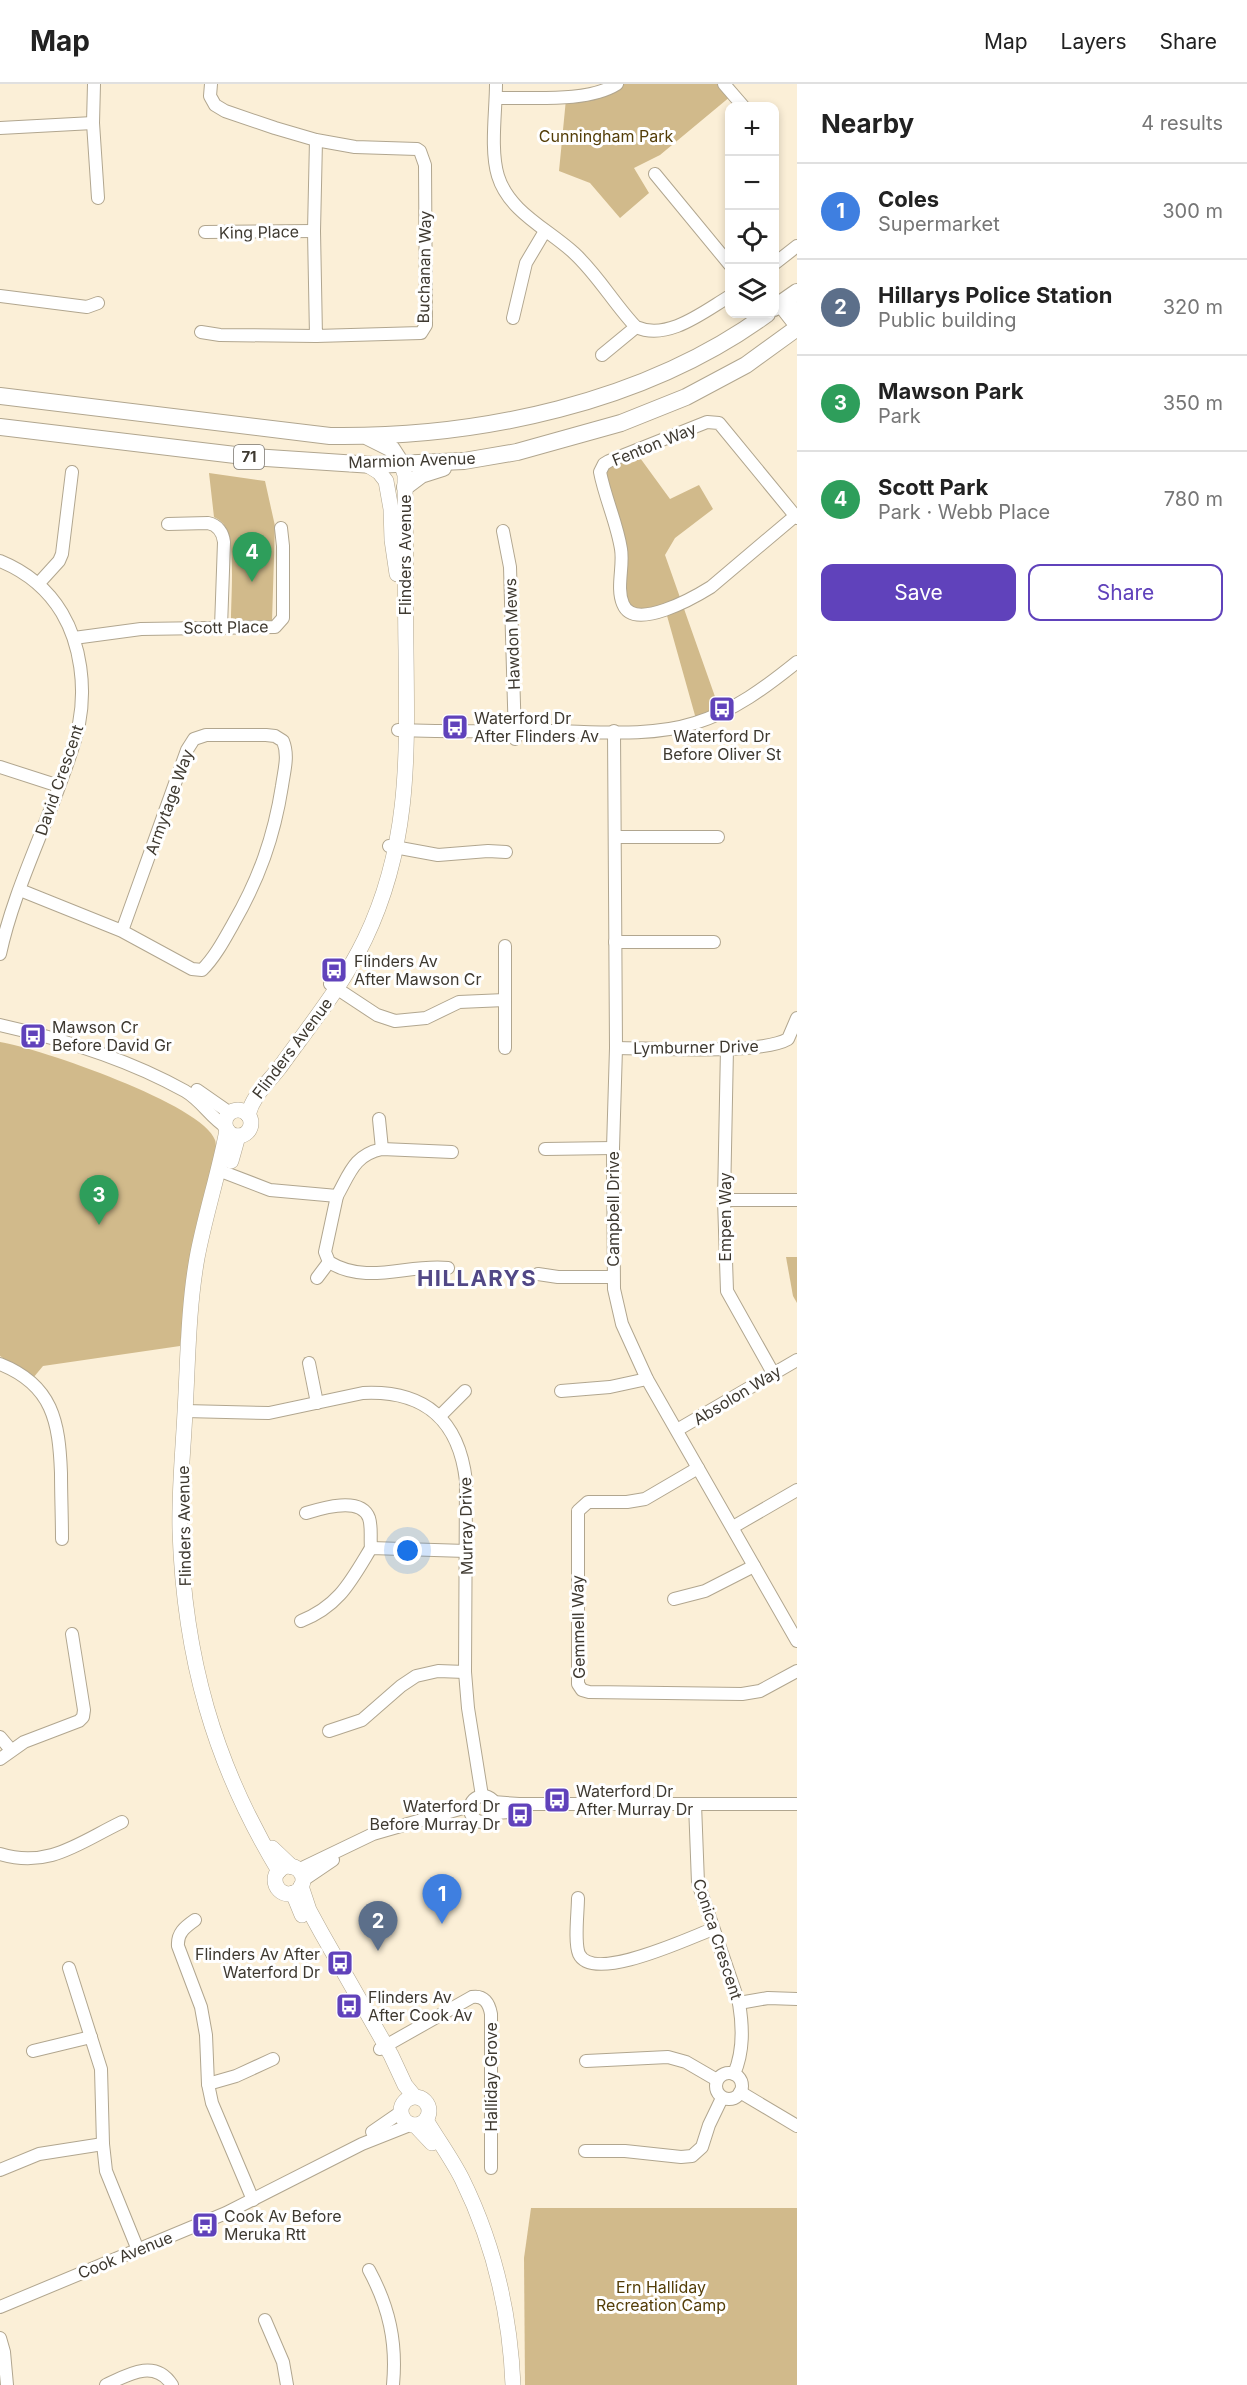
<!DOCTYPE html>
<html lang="en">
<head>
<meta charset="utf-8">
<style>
	:root { --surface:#fff; --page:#f2f2f2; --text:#222; --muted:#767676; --line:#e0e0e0; --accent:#6042bb }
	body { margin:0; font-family:Inter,sans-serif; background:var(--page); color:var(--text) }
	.controls { position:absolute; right:18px; top:18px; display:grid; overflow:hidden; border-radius:12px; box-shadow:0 3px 9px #0003 }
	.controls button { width:54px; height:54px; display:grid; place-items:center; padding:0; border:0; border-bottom:2px solid var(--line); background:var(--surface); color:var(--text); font:30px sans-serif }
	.you { position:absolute; left:408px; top:1467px; width:21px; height:21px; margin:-15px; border:4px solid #fff; border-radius:50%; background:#1a73e8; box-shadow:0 0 0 9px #1a73e833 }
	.badge { display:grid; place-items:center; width:39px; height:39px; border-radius:50%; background:var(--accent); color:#fff; font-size:20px; font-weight:700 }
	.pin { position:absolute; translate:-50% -50px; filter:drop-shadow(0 2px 3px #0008) }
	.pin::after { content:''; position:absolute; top:32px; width:21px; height:18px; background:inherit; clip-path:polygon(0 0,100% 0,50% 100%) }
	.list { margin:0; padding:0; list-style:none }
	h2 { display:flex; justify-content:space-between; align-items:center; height:78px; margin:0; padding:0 24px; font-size:26px }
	h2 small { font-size:20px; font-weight:400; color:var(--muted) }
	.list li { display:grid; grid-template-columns:39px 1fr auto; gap:18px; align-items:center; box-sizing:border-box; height:96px; padding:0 24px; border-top:2px solid var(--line) }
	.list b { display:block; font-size:22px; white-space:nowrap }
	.list p { margin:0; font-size:20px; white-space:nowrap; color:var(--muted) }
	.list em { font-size:20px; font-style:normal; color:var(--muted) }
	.actions { display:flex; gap:12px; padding:18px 24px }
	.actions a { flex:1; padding:14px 0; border:2px solid var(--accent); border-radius:12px; text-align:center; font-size:21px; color:var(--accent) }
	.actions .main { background:var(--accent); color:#fff }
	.icon { flex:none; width:33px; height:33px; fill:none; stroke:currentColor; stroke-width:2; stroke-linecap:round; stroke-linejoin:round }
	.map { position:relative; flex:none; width:797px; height:2301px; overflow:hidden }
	header { display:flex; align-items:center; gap:36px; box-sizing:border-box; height:84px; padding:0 30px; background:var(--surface); border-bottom:2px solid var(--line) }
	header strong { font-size:28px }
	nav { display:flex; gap:33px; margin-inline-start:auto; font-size:21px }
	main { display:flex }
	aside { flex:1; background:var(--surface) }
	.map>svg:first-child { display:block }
	.green { fill:#d1ba8b }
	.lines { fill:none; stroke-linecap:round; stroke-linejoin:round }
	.minor-casing { stroke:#b1a68f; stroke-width:14 }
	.major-casing { stroke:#b1a68f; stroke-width:16 }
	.highway-casing { stroke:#b1a68f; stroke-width:18 }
	.minor { stroke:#fff; stroke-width:12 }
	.major { stroke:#fff; stroke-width:15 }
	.highway { stroke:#fff; stroke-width:16 }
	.labels { text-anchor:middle; stroke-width:6; stroke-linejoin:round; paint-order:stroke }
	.shield { fill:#fff; stroke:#78746e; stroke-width:1.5 }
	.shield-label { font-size:15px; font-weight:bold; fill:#3e3930 }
	.park-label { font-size:16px; fill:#543e08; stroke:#fff }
	.street-label { font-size:16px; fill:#3e3930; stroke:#fff }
	.poi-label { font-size:16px; fill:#3e3930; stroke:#fff; text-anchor:start }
	.district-label { font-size:22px; font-weight:bold; letter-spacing:1.5px; fill:#524886; stroke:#fff }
</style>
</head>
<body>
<header>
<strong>Map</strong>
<nav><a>Map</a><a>Layers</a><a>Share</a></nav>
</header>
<main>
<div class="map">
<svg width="797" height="2301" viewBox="0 0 797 2301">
	<rect width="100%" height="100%" fill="#fbefd7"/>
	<g class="green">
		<path d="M621 0H721L731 12 660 71 634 84 649 109 620 134 590 99 559 87 566 15Z"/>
		<path d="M635 367 670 415 699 401 713 425 675 454 665 471 719 624 696 635 664 521 646 528 630 522 621 508 625 461 601 384Z"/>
		<path d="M209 389 265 397 275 442 272 537 231 536C231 513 235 466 227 446 224 439 220 436 214 433Z"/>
		<path d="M0 958C39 964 204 1021 215 1056 221 1074 197 1150 193 1172 186 1202 184 1232 180 1262L43 1282 33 1294 0 1272Z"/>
		<path d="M786 1173H797V1219L793 1212Z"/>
		<path d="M531 2124H797V2301H525L524 2174Z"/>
	</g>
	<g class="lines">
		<defs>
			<g id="minor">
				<path d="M94 0 93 39 98 114"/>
				<path d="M211 0 210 12 215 21 225 27 275 44 316 56 355 63 417 65 420 67 425 81 426 241 421 249 316 252 314 147 316 56"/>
				<path d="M496 0C496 27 490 66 498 92 509 128 548 145 574 169 598 191 614 220 636 243 668 257 703 228 730 212"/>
				<path d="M724 0 743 22"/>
				<path d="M496 14C531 13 587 19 617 0"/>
				<path d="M0 44 93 39"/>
				<path d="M655 90 730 181"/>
				<path d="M205 148 314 147"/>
				<path d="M774 180 797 162"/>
				<path d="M0 212 87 223 98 219"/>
				<path d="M787 215 797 228"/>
				<path d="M779 221 797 244"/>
				<path d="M513 234 526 179 545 147"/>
				<path d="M201 248 220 251 316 252"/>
				<path d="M602 271 636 243"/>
				<path d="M795 432 711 503C695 513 634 548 623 520 616 504 624 482 621 465 617 439 605 414 600 388L604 380 609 377 707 338 719 339 797 434"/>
				<path d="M168 440 208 439C218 441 223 449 224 458L221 543"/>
				<path d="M503 447 510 483 515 655"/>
				<path d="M0 477C27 488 47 504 62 529 81 561 86 604 79 640 75 660 68 678 61 697 41 754 13 810 0 870"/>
				<path d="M39 499 59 477 62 470 72 388"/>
				<path d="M74 554 141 545 275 543 283 534V462L281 444"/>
				<path d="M398 646C450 648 502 647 554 647 600 648 651 653 695 639 734 627 766 603 797 578"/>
				<path d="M614 647 616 964 613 1064 614 1205 622 1240 647 1295 797 1557"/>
				<path d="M0 683 59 702"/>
				<path d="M615 753H718"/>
				<path d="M389 762 438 771 488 767 506 768"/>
				<path d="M20 806 122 847 192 885 202 886C215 873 224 856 233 840 259 795 274 753 282 702 284 687 289 672 283 657L275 652 266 651H206L194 655 187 666 122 847"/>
				<path d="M615 858H714"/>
				<path d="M505 862V964"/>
				<path d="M330 900 377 931 395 937 426 934 459 918 505 916"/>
				<path d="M0 941C63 955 128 975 185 1007 202 1017 210 1033 226 1043"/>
				<path d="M616 964C653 964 761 971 788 955L797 934"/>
				<path d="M727 964 724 1116 727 1207 773 1289"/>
				<path d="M197 1006 230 1029"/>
				<path d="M379 1035 382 1065"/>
				<path d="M545 1065 613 1064"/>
				<path d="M218 1086 270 1106 337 1112C350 1089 354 1071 382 1065L452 1068"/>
				<path d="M337 1112 325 1168 329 1178C368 1202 409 1179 448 1184"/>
				<path d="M724 1116H797"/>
				<path d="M538 1190 558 1193H612"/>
				<path d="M317 1194 329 1178"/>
				<path d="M309 1279 317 1319"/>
				<path d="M0 1280C53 1301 59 1338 61 1389 61 1411 62 1433 62 1455"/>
				<path d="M561 1307 610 1303 647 1295"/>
				<path d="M185 1327 269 1329 363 1309C425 1306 459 1336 466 1397L465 1588 468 1624 482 1712"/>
				<path d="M440 1332 465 1307"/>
				<path d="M677 1346 797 1276"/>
				<path d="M698 1384 645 1415 627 1418H588L578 1427V1600L582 1606 589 1608 742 1610 760 1607 797 1587"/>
				<path d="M306 1429C322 1424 361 1412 369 1434 372 1443 370 1454 371 1464"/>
				<path d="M733 1443 797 1406"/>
				<path d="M674 1515 705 1507 754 1482"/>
				<path d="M301 1537C339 1522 351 1497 371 1464L466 1467"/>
				<path d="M329 1647 362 1636 401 1602 416 1592 438 1587 465 1588"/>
				<path d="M0 1653 11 1666"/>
				<path d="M0 1675 24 1658 79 1637 83 1633 84 1626 72 1550"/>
				<circle cx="483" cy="1725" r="13"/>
				<path d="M493 1718 519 1720H797"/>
				<path d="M695 1720 698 1799 739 1919C743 1943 744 1967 734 1990"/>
				<path d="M495 1729 523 1727"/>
				<path d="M0 1770C49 1785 80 1758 122 1738"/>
				<path d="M298 1786 373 1750 470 1722"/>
				<path d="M302 1797 333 1776"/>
				<path d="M578 1814C578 1828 574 1858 579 1870 593 1900 691 1853 713 1845"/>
				<path d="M195 1836C185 1843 177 1849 178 1862L201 1923 206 1951 208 2000 212 2019 253 2116"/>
				<path d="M69 1884 101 1985 103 2060 106 2087 138 2166"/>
				<path d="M739 1919 768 1914 797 1915"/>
				<path d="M380 1965 472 1913C484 1911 489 1919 491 1930V2084"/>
				<path d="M33 1967 91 1953"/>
				<path d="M586 1977 668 1973 686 1978 717 1996"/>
				<circle cx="729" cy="2002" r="13"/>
				<path d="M208 2000 236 1992 273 1975"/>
				<path d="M740 2008 797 2042"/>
				<path d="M372 2048 401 2028"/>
				<path d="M585 2067H625L681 2073 692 2072 702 2063 709 2041 722 2014"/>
				<path d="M0 2086 39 2070 103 2060"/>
				<path d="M369 2186C389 2223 397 2258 393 2301"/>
				<path d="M0 2223 226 2129 362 2060 410 2041"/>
				<path d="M265 2236 283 2278 287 2301"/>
				<path d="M0 2254 4 2268 7 2301"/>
				<path d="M106 2301C127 2291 155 2274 172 2301"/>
			</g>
			<g id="major">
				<path d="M366 380 379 388 386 397 391 425 392 456 397 490"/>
				<circle cx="238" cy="1039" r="13"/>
				<path d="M248 1031C253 1011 268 999 280 983 310 941 343 901 365 855 411 759 407 669 406 566 405 512 406 457 405 403V391L401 379"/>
				<path d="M227 1046C219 1089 205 1131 197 1174 188 1225 188 1277 185 1328 183 1368 179 1407 180 1446 184 1573 214 1680 279 1787"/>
				<path d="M231 1077 238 1052"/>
				<path d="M272 1764 292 1783"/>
				<circle cx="289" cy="1796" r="14"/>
				<path d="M301 1802 309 1826 321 1848 391 1971 405 2001 414 2012"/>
				<path d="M293 1809 302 1831"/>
				<circle cx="415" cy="2027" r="14"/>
				<path d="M426 2036C438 2056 452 2075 462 2095 494 2160 510 2229 513 2301"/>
				<path d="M415 2041 432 2059"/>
			</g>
			<g id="highway">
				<path d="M774 224 797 208"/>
				<path d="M0 312 330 352C479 354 645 319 767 230"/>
				<path d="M0 343 252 373 373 381 464 377 517 368 621 339 686 313 746 281 797 244"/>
				<path d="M368 353 392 365 401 379"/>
				<path d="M405 403 421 391 443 384"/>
			</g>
		</defs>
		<use href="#minor" class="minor-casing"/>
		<use href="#major" class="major-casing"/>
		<use href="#highway" class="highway-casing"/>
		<use href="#minor" class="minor"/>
		<use href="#major" class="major"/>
		<use href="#highway" class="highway"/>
	</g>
	<defs>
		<symbol id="bus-square" viewBox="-11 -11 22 22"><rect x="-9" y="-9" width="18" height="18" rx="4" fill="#6042bb" stroke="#fff"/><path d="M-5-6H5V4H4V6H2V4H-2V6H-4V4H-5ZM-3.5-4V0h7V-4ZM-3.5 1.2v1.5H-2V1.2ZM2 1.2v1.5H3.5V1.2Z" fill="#fff"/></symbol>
	</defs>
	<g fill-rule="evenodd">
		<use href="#bus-square" x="707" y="610" width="30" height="30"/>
		<use href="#bus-square" x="440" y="628" width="30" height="30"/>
		<use href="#bus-square" x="319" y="871" width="30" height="30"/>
		<use href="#bus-square" x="18" y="937" width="30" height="30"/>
		<use href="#bus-square" x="542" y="1701" width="30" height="30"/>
		<use href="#bus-square" x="505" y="1716" width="30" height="30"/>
		<use href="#bus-square" x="325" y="1864" width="30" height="30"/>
		<use href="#bus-square" x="334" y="1907" width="30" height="30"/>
		<use href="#bus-square" x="190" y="2126" width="30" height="30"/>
	</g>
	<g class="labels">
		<rect class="shield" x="234" y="361" width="30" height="24" rx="4.5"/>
		<g class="shield-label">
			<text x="249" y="378">71</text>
		</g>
		<g class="park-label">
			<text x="606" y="58">Cunningham Park</text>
			<text x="661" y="2209">Ern Halliday<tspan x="661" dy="18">Recreation Camp</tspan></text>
		</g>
		<g class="street-label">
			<text transform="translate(259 148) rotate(-1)" y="6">King Place</text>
			<text transform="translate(424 183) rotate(-89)" y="6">Buchanan Way</text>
			<text transform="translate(654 360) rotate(-22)" y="6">Fenton Way</text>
			<text transform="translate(412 376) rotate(-2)" y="6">Marmion Avenue</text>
			<text transform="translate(405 471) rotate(-90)" y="6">Flinders Avenue</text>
			<text transform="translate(226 543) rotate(-1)" y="6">Scott Place</text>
			<text transform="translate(512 550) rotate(-92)" y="6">Hawdon Mews</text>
			<text transform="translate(59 696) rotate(-71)" y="6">David Crescent</text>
			<text transform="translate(169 718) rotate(-70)" y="6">Armytage Way</text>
			<text transform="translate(696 963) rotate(-1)" y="6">Lymburner Drive</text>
			<text transform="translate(292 964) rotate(-53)" y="6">Flinders Avenue</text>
			<text transform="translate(613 1125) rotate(-90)" y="6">Campbell Drive</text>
			<text transform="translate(725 1133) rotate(-90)" y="6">Empen Way</text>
			<text transform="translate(737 1311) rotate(-31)" y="6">Absolon Way</text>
			<text transform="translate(184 1442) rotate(-91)" y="6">Flinders Avenue</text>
			<text transform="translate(466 1442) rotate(-91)" y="6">Murray Drive</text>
			<text transform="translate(578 1543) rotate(-91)" y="6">Gemmell Way</text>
			<text transform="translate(718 1855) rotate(72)" y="6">Conica Crescent</text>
			<text transform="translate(491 1993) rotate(-90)" y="6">Halliday Grove</text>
			<text transform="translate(125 2171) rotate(-22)" y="6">Cook Avenue</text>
		</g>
		<g class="poi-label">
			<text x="474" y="640">Waterford Dr<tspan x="474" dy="18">After Flinders Av</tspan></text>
			<text x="722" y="658" text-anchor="middle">Waterford Dr<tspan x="722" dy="18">Before Oliver St</tspan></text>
			<text x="354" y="883">Flinders Av<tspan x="354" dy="18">After Mawson Cr</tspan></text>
			<text x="52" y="949">Mawson Cr<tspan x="52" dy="18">Before David Gr</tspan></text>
			<text x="576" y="1713">Waterford Dr<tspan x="576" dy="18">After Murray Dr</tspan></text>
			<text x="500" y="1728" text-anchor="end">Waterford Dr<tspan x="500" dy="18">Before Murray Dr</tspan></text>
			<text x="320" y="1876" text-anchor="end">Flinders Av After<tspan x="320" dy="18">Waterford Dr</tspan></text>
			<text x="368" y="1919">Flinders Av<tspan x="368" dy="18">After Cook Av</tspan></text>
			<text x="224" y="2138">Cook Av Before<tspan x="224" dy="18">Meruka Rtt</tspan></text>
		</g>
		<g class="district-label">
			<text x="477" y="1202">HILLARYS</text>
		</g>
	</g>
</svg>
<div class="controls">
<button>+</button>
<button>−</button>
<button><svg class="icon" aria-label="locate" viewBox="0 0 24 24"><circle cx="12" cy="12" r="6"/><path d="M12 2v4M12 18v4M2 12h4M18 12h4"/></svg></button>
<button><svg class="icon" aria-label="layers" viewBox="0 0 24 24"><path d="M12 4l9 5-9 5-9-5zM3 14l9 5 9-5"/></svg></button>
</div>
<div class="you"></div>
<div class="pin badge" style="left:442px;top:1840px;background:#3f7fe0">1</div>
<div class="pin badge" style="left:378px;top:1867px;background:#5c6f8a">2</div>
<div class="pin badge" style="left:99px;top:1141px;background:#2e9e5b">3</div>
<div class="pin badge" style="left:252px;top:498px;background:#2e9e5b">4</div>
</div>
<aside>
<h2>Nearby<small>4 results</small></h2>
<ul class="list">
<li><span class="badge" style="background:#3f7fe0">1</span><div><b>Coles</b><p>Supermarket</p></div><em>300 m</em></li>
<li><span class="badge" style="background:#5c6f8a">2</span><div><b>Hillarys Police Station</b><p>Public building</p></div><em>320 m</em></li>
<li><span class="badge" style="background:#2e9e5b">3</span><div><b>Mawson Park</b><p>Park</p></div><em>350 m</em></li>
<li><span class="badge" style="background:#2e9e5b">4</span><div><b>Scott Park</b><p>Park · Webb Place</p></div><em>780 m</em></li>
</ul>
<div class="actions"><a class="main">Save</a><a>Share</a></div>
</aside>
</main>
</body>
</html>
